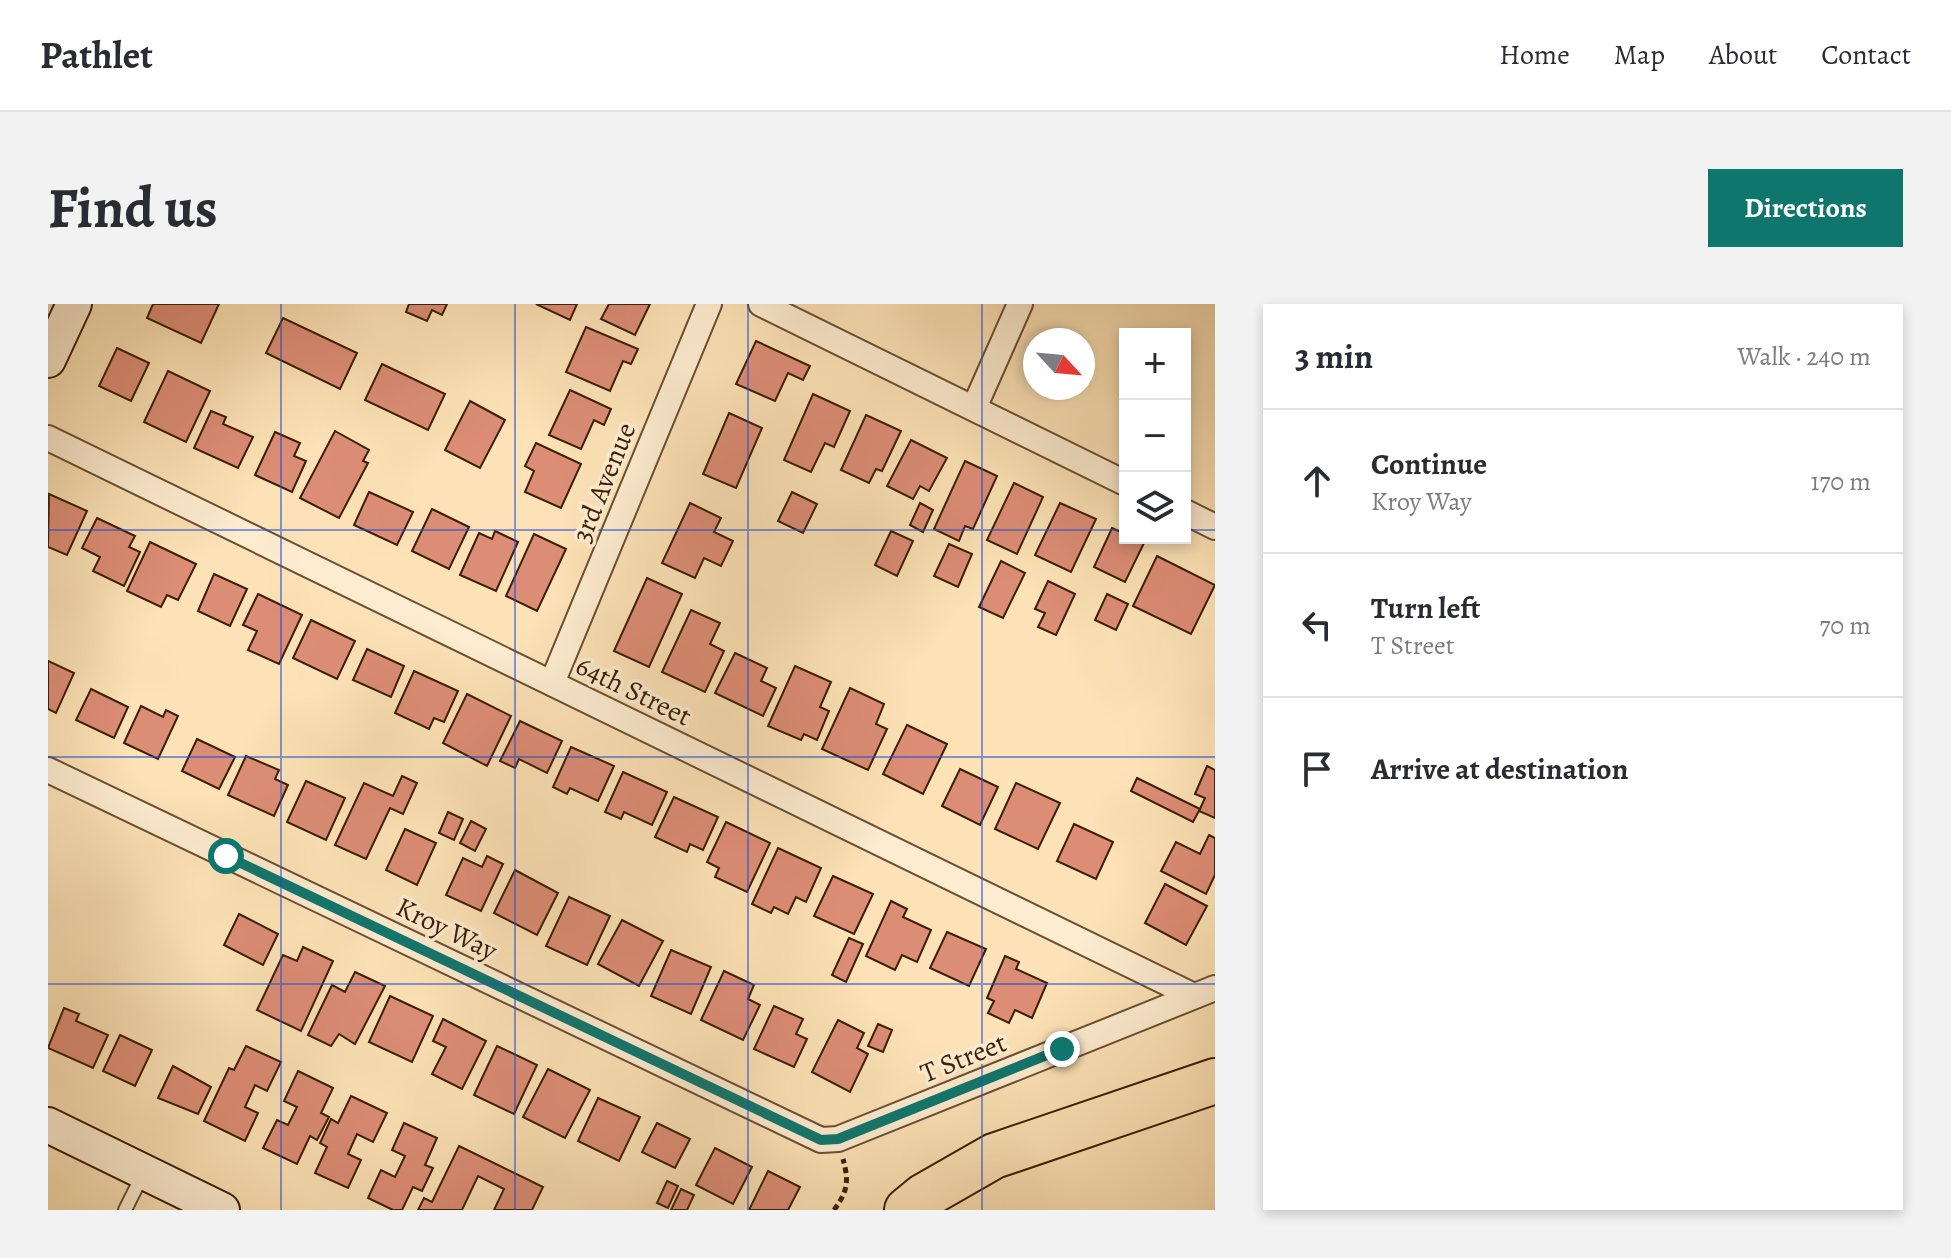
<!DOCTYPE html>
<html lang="en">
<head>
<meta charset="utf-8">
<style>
	:root { --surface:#fff; --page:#f2f2f3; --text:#2b2b33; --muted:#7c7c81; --line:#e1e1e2; --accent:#0f766e }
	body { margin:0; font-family:Alegreya,serif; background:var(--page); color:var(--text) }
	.controls { position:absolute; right:24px; top:24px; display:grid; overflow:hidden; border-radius:0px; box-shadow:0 4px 12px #0003 }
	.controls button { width:72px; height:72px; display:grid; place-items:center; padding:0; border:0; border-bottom:2px solid var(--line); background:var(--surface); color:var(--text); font:40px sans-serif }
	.compass { position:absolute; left:975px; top:24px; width:72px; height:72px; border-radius:50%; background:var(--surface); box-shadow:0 4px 12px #0003; rotate:116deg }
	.stop { position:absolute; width:24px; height:24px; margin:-18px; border:6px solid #0f766e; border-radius:50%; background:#fff }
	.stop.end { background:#0f766e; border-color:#fff; box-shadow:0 2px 8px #0008 }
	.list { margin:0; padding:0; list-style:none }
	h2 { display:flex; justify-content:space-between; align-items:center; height:104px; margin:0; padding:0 32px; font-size:34px }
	h2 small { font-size:26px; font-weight:400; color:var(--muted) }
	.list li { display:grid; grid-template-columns:52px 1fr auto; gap:24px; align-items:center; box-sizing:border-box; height:144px; padding:0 32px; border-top:2px solid var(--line) }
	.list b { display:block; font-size:30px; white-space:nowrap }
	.list p { margin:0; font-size:26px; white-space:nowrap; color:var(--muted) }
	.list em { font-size:26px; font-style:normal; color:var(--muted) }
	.icon { flex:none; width:44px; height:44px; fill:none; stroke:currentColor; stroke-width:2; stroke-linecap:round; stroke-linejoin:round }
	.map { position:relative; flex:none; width:1167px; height:906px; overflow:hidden; border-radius:0px }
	header { display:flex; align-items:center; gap:48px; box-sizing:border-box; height:112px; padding:0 40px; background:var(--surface); border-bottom:2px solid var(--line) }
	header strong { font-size:38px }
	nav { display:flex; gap:44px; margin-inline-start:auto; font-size:28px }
	.intro { display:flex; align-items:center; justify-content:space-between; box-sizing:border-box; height:192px; padding:0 48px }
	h1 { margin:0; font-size:56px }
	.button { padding:20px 36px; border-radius:0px; background:var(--accent); color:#fff; font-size:28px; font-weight:700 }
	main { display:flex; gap:48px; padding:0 48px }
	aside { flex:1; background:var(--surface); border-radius:0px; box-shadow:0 4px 12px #0003 }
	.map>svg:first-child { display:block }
	.building { fill:#dc8d76; stroke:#3c1d05; stroke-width:2 }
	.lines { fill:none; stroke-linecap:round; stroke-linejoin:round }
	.service-casing { stroke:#6c4e31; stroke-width:16 }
	.minor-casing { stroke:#6c4e31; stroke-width:28 }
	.secondary-casing { stroke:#3c1d05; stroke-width:38 }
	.motorway-casing { stroke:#3c1d05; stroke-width:48 }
	.path { stroke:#3c1d05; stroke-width:5; stroke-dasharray:6 4; stroke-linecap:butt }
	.service { stroke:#fdecd0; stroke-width:12 }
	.minor { stroke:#fdecd0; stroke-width:24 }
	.secondary { stroke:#fdecd0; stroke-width:34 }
	.motorway { stroke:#fce2b6; stroke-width:44 }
	.route { stroke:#0f766e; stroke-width:10 }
	.grid { fill:none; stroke:#1d4ed8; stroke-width:2; stroke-opacity:0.55 }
	.labels { text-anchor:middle; stroke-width:7; stroke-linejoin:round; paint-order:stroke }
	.street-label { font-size:28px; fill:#3c1d05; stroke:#fdecd0 }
</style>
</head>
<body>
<header>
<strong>Pathlet</strong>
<nav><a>Home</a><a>Map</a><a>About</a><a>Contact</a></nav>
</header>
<div class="intro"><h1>Find us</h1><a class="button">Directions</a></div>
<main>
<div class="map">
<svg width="1167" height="906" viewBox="0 0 1167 906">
	<rect width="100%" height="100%" fill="#fce2b6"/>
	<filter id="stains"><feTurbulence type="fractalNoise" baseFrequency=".0025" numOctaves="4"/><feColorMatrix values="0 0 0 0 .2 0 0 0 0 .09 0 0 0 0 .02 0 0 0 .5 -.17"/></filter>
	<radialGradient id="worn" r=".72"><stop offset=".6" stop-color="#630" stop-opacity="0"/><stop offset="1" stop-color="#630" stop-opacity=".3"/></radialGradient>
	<g class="building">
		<path d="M105 0H171L153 39 99 14Z"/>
		<path d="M361 0H399L394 11 384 6 379 17 358 8Z"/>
		<path d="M488 0H529L522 16Z"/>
		<path d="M561 0H602L587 31 553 15Z"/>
		<path d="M235 14 309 49 292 85 218 49Z"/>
		<path d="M538 23 590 45 583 60 575 57 562 87 518 68Z"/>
		<path d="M708 37 762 62 755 76 740 69 727 97 688 80Z"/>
		<path d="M69 44 101 59 83 97 51 82Z"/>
		<path d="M334 60 397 90 380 126 317 96Z"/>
		<path d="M120 67 162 87 138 138 96 118Z"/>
		<path d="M522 86 563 105 556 121 546 116 533 145 501 131Z"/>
		<path d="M765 90 802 107 786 143 777 139 763 168 736 156Z"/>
		<path d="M422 97 457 116 432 164 397 146Z"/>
		<path d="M163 107 178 113 175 120 205 133 190 164 146 144Z"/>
		<path d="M681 109 714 124 688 184 655 170Z"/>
		<path d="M818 111 853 127 834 167 828 165 821 179 793 166Z"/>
		<path d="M287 127 321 146 315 157 320 159 291 214 252 194Z"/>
		<path d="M227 128 252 139 246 152 258 157 244 188 207 171Z"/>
		<path d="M863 136 899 154 881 187 872 182 865 195 839 182Z"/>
		<path d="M488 139 533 160 513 204 477 188 486 167 477 162Z"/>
		<path d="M917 157 949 172 925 225 917 222 911 237 886 225Z"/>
		<path d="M966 179 995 193 969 250 939 236Z"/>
		<path d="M321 188 365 208 349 241 306 221Z"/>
		<path d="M744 188 769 200 755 229 730 217Z"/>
		<path d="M1 190 39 207 19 251 0 243Z"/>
		<path d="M642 199 673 214 666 228 685 237 673 262 656 254 647 274 614 259Z"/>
		<path d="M872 199 885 206 875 228 862 221Z"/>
		<path d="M1012 199 1048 215 1023 268 987 251Z"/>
		<path d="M384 205 421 223 401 265 364 247Z"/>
		<path d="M49 214 87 232 81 243 92 248 76 282 45 267 52 253 34 244Z"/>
		<path d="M1064 224 1077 230V234H1085L1096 239 1077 278 1046 263Z"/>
		<path d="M447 227 470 238 448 287 412 271 431 229 444 235Z"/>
		<path d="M843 227 865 237 849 272 827 261Z"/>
		<path d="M486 230 518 245 489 307 458 292Z"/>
		<path d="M102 238 148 260 130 296 119 291 113 303 79 287Z"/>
		<path d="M901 240 924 250 910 283 886 272Z"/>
		<path d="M1109 252 1167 281 1143 330 1085 302Z"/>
		<path d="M953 257 977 269 955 314 931 303Z"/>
		<path d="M166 270 199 285 182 322 150 307Z"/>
		<path d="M599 274 634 290 601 363 566 347Z"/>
		<path d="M1000 277 1027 290 1008 331 990 323 997 309 987 305Z"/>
		<path d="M210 290 254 311 231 360 200 346 209 327 195 321Z"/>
		<path d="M1059 290 1080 300 1068 326 1047 316Z"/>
		<path d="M643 306 672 319 662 340 676 347 657 388 614 368Z"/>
		<path d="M263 316 307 337 289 375 245 354Z"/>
		<path d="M319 345 356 362 343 393 305 376Z"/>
		<path d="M687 349 719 364 713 377 728 384 715 412 667 389Z"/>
		<path d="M0 357 26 369 8 409 0 405Z"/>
		<path d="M747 362 783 378 772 403 781 407 769 436 756 430 753 436 720 422Z"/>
		<path d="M366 367 410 387 396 418 386 414 381 425 347 409Z"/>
		<path d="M802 384 836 400 828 420 839 425 820 466 774 445Z"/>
		<path d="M43 385 80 403 66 434 28 416Z"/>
		<path d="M419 390 463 412 439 462 395 439Z"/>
		<path d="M93 402 115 413 118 406 130 412 110 455 76 439Z"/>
		<path d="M472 417 514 437 499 469 471 455 467 464 452 457Z"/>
		<path d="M859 421 899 440 875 490 835 470Z"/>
		<path d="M149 435 187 453 171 485 134 467Z"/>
		<path d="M523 443 566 462 550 497 522 484 519 490 505 483Z"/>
		<path d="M198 452 231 466 227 475 240 481 226 512 180 491Z"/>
		<path d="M1159 462 1167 466V514L1151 507 1157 494 1147 490Z"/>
		<path d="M912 465 950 483 932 521 894 502Z"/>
		<path d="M575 468 619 488 604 521 576 508 573 515 557 508Z"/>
		<path d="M354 472 369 479 355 510 342 504 318 555 287 541 316 479 345 492Z"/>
		<path d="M1089 474 1152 505 1145 518 1083 487Z"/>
		<path d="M258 477 297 494 278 536 239 518Z"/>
		<path d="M968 479 1012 499 990 545 947 525Z"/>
		<path d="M626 493 670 513 655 546 642 540 639 548 607 533Z"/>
		<path d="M400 508 415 515 406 536 391 529Z"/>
		<path d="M423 517 438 525 427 547 412 539Z"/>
		<path d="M678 518 722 539 699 588 667 573 671 564 659 558Z"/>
		<path d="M1026 520 1065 538 1048 575 1009 557Z"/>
		<path d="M357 525 388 539 369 581 338 566Z"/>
		<path d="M1161 531 1167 534V571L1158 590 1113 567 1128 538 1152 550Z"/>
		<path d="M730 544 773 564 758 598 748 593 740 610 726 603 723 609 704 600Z"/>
		<path d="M439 552 455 560 433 607 398 591 415 554 434 563Z"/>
		<path d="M467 566 510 589 489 631 446 609Z"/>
		<path d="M785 572 825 590 806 630 766 612Z"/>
		<path d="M1117 580 1159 602 1138 641 1097 619Z"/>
		<path d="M521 593 562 612 539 661 498 642Z"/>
		<path d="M843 597 859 605 855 613 883 626 869 658 854 651 847 666 818 652Z"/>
		<path d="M191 610 230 630 215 661 176 641Z"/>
		<path d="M574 616 615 637 591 682 550 660Z"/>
		<path d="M899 628 938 645 921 682 882 664Z"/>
		<path d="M801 634 815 640 798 678 784 671Z"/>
		<path d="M255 643 285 657 253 727 209 706 235 651 249 657Z"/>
		<path d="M623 646 663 663 643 710 603 692Z"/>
		<path d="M957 652 971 658 968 665 999 679 984 714 967 706 961 719 940 709 946 697 939 694Z"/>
		<path d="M676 667 706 681 700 695 712 701 695 736 653 716Z"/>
		<path d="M307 668 337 682 307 740 291 730 283 742 260 731 284 681 297 688Z"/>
		<path d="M342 692 385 712 364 758 321 738Z"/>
		<path d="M726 702 755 715 748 730 759 735 746 763 706 745Z"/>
		<path d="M16 704 31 710 28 717 60 731 45 764 0 744Z"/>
		<path d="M395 715 438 737 414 785 384 770 398 743 385 737Z"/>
		<path d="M790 716 816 729 809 744 820 750 802 788 764 768Z"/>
		<path d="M830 720 844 726 835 748 820 742Z"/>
		<path d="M72 731 104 746 87 782 55 767Z"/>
		<path d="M198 742 233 758 219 787 207 781 197 803 210 809 197 837 156 817 181 764 186 766Z"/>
		<path d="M449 742 489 761 466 810 426 791Z"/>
		<path d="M125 762 163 783 150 810 110 794Z"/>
		<path d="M500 765 542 786 517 834 475 813Z"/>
		<path d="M250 767 285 784 273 809 281 813 269 836 262 832 249 860 215 844 229 816 240 821 249 803 236 797Z"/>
		<path d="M303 792 339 809 325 838 309 830 300 850 313 856 300 884 267 869 279 843 272 839 283 815 290 819Z"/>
		<path d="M550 794 592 813 571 857 530 837Z"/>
		<path d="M356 819 389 834 377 861 385 864 374 887 365 883 354 906H345L320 894 333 866 347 873 357 852 344 846Z"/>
		<path d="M609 819 642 835 627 864 594 848Z"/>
		<path d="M411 842 495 883 484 906H446L456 885 430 872 414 906H370L376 894 384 898Z"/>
		<path d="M667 844 704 863 685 900 648 881Z"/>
		<path d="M720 867 752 883 740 906H701Z"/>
		<path d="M619 877 630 882 620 904 609 899Z"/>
		<path d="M633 885 646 891 639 906H623Z"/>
	</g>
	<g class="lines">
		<defs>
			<path id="service" d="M77 906 95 870"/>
			<g id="minor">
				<path d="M713 0 1077 179"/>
				<path d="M926 104 972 0"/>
				<path d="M0 134 1146 692"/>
				<path d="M1137 208 1167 223"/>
				<path d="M504 379 661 0"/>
				<path d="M0 466 773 836 790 835 1167 684"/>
			</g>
			<g id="secondary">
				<path d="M0 56 26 0"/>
				<path d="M0 821 174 906"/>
			</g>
			<path id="motorway" d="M859 906 876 892 946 852 1167 777"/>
		</defs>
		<use href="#service" class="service-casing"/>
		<use href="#minor" class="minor-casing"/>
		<use href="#secondary" class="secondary-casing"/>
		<use href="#motorway" class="motorway-casing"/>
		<path class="path" d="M786 906C800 887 801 877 795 855"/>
		<use href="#service" class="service"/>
		<use href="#minor" class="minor"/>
		<use href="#secondary" class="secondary"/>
		<use href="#motorway" class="motorway"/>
	</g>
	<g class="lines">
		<path class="route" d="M178 552 773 836 790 835 1014 745"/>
	</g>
	<path class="grid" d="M233 0V906M467 0V906M700 0V906M934 0V906M0 226H1077M1137 226H1167M0 453H1167M0 680H1167"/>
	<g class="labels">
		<g class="street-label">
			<text transform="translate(555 178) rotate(-68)" y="10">3rd Avenue</text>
			<text transform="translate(586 386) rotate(26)" y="10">64th Street</text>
			<text transform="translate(399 624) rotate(26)" y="10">Kroy Way</text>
			<text transform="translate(915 753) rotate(-22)" y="10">T Street</text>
		</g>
	</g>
	<rect width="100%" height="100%" filter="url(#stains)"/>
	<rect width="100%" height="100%" fill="url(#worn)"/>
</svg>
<div class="controls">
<button>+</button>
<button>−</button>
<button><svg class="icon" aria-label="layers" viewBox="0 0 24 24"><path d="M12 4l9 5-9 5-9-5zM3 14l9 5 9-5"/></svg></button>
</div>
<svg class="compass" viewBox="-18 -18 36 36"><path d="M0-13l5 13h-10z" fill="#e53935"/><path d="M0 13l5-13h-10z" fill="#7c7c81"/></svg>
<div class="stop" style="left:178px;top:552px"></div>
<div class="stop end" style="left:1014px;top:745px"></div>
</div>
<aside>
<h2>3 min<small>Walk · 240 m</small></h2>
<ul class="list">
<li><svg class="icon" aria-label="ahead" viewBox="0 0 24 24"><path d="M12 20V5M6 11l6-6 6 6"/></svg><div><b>Continue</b><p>Kroy Way</p></div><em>170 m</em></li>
<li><svg class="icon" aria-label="left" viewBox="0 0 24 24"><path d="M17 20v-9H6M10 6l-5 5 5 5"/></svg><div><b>Turn left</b><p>T Street</p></div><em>70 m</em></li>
<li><svg class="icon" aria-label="arrive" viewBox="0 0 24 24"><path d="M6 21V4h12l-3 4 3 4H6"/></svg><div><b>Arrive at destination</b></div></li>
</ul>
</aside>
</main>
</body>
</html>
